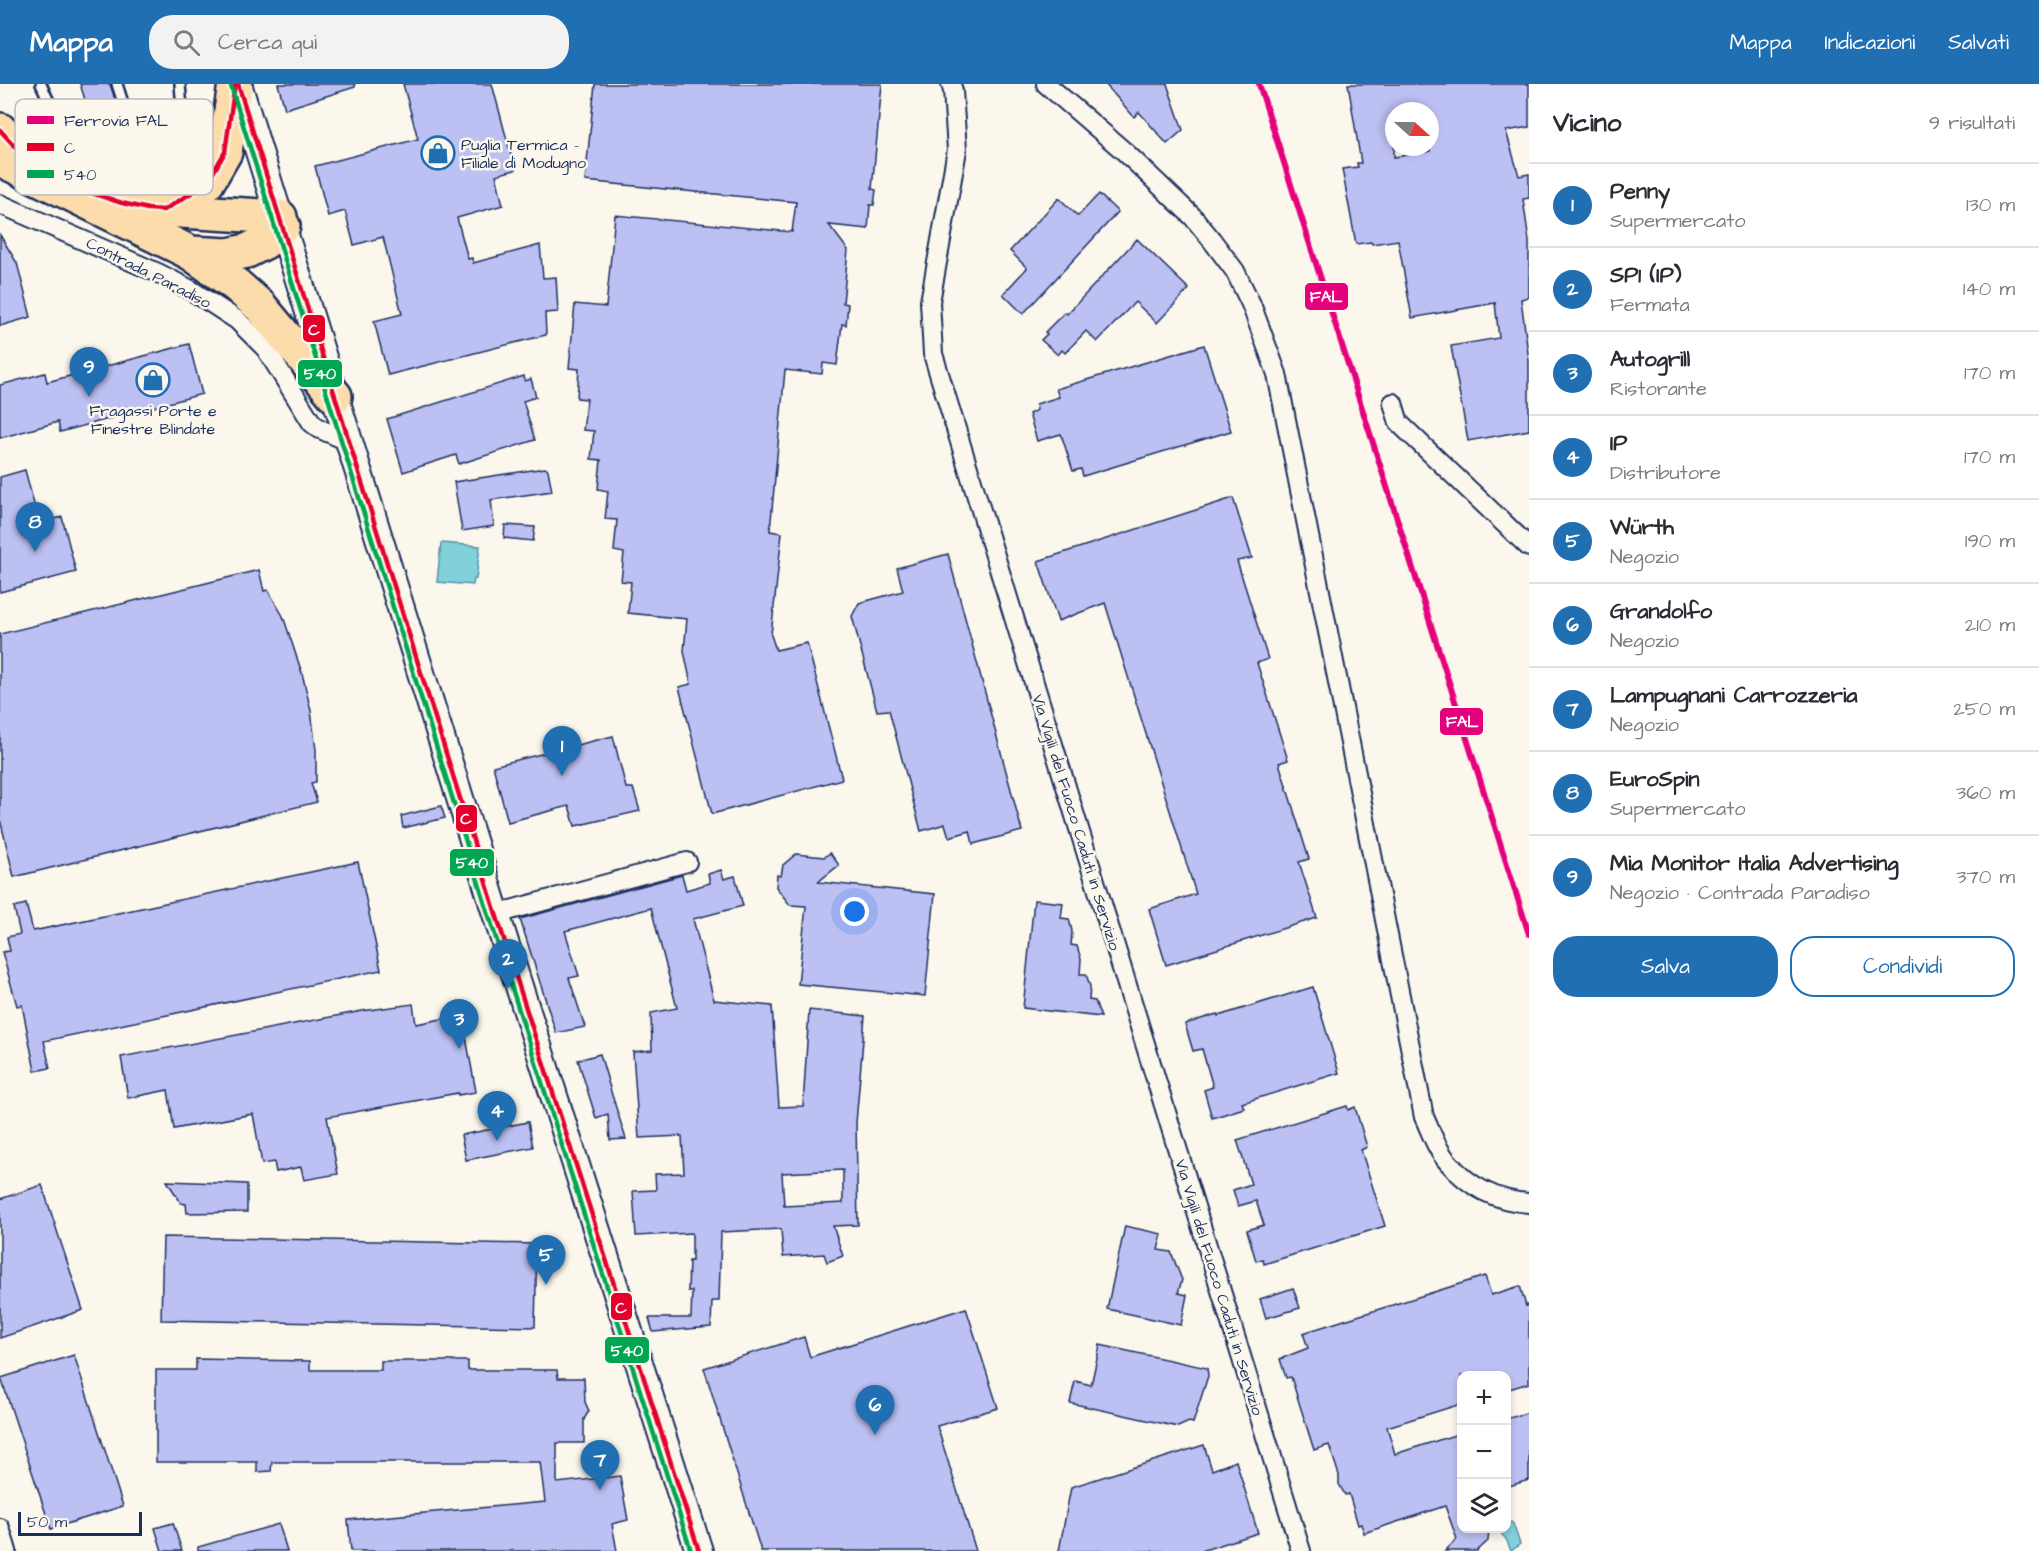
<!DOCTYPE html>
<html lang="it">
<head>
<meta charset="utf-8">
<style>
	:root { --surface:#fff; --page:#f2f2f3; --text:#2b2b33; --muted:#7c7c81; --line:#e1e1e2; --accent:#1f6fb2 }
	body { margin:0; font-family:"Architects Daughter",sans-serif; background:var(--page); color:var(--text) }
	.controls { position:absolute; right:18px; bottom:18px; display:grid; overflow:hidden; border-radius:12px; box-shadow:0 3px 9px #0003 }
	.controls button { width:54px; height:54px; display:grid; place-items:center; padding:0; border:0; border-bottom:2px solid var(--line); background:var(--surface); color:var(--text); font:30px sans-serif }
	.compass { position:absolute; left:1385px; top:18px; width:54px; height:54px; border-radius:50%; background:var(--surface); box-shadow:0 3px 9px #0003; rotate:111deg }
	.scale { position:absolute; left:18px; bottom:15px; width:124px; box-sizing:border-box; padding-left:6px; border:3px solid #1b2f5e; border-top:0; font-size:16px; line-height:21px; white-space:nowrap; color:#1b2f5e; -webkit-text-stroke:4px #fbf7ec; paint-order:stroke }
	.you { position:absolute; left:855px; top:828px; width:21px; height:21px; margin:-15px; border:4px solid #fff; border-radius:50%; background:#1a73e8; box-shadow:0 0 0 9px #1a73e833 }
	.badge { display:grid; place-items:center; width:39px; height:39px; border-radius:50%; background:var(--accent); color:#fff; font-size:20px; font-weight:700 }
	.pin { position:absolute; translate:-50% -50px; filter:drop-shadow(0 2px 3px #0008) }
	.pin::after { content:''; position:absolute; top:32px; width:21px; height:18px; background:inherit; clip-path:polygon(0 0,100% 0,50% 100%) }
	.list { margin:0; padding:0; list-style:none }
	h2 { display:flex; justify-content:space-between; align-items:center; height:78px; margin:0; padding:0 24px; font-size:26px }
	h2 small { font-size:20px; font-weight:400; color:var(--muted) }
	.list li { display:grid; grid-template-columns:39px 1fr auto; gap:18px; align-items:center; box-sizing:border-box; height:84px; padding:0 24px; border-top:2px solid var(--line) }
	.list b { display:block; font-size:22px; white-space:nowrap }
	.list p { margin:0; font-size:20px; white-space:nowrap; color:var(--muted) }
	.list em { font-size:20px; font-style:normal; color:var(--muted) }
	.actions { display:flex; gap:12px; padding:18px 24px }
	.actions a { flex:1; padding:14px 0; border:2px solid var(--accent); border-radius:24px; text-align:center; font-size:21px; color:var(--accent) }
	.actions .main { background:var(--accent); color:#fff }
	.icon { flex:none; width:33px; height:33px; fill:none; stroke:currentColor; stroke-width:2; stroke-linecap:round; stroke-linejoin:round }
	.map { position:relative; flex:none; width:1529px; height:1467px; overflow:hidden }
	header { display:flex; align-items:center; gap:36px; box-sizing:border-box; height:84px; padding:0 30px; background:var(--accent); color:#fff }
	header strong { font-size:28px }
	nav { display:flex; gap:33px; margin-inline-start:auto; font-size:21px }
	.search { width:420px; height:54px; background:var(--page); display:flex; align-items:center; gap:15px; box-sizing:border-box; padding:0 21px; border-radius:24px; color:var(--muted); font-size:22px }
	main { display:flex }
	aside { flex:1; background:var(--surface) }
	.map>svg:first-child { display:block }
	.water { fill:#81d1db; stroke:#5890a9; stroke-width:1.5 }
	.building { fill:#bdc0f2; stroke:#1b2f5e; stroke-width:1.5; fill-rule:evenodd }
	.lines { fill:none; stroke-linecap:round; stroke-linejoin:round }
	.lane-casing { stroke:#1b2f5e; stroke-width:14 }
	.street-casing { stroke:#1b2f5e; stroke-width:22 }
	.secondary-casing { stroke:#1b2f5e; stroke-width:30 }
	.highway-casing { stroke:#1b2f5e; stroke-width:38 }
	.lane { stroke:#fbf7ec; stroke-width:9 }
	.street { stroke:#fbf7ec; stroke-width:18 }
	.secondary { stroke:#fbf7ec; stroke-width:26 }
	.highway { stroke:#fddcac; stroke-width:33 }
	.bus-1-casing { stroke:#fbf7ec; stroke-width:9 }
	.bus-2-casing { stroke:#fbf7ec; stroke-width:9 }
	.bus-1 { stroke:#e4002b; stroke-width:4.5 }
	.bus-2 { stroke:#00a651; stroke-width:4.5 }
	.rail-1-casing { stroke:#fbf7ec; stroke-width:10 }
	.rail-1 { stroke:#e5007d; stroke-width:6 }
	.labels { text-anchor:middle; stroke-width:5; stroke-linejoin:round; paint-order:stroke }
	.poi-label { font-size:16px; fill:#1b2f5e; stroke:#fbf7ec; text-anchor:start }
	.street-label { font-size:16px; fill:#1b2f5e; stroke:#fbf7ec }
	.key { fill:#fbf7ec; stroke:#b8bbc1; stroke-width:1.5 }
	.key-label { font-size:16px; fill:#1b2f5e }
	.line-badge { stroke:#fbf7ec; stroke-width:2 }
	.badge-label { font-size:16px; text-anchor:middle; font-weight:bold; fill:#fff }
</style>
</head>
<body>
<header>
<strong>Mappa</strong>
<div class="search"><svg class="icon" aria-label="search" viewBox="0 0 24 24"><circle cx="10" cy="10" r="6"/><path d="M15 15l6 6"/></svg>Cerca qui</div>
<nav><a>Mappa</a><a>Indicazioni</a><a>Salvati</a></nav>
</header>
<main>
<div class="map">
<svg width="1529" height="1467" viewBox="0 0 1529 1467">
	<rect width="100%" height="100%" fill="#fbf7ec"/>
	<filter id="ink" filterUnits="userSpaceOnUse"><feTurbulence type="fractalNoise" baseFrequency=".0167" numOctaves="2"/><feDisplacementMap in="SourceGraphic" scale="12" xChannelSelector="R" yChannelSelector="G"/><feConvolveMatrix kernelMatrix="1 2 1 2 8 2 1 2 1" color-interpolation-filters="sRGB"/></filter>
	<g filter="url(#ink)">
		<g class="water">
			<path d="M441 459 480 462 476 495H474L473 501 437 498Z"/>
			<path d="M1511 1438 1513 1440 1520 1460 1511 1467 1506 1455 1497 1445 1506 1444 1507 1440Z"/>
		</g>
		<g class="building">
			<path d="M80 0H110L116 18 89 28Z"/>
			<path d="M278 0H355V3L285 25Z"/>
			<path d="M403 0H492L515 86 496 91 503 121 457 134 468 175 472 174 473 179 540 161 543 194 556 193 558 228 545 229 546 251 388 291 374 237 402 230 383 153 354 161 345 127 328 132 315 82 418 55Z"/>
			<path d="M595 0H882L872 105 876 106 874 121H870L868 145 829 141 848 166 843 219 848 220 846 241 842 240 837 281 823 279 822 290 785 286 770 447 782 449 771 551 776 566 807 559 842 695 712 730 679 603 691 600 684 567 687 535 628 529 631 498 621 497 624 469 614 467 617 436 605 435 608 407 598 405 601 376 591 375 594 347 583 346 587 315 577 314 579 285 569 284 575 220 606 223 615 131 792 148 796 118 585 97Z"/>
			<path d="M1105 0H1167L1183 46 1167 60 1139 28 1134 33Z"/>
			<path d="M1348 0H1529V43L1506 47 1519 92 1529 90V114L1523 115 1529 157V213L1521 215 1529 277V346L1468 357 1451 262 1499 254 1495 219 1412 234 1398 156 1372 160 1371 158 1356 160 1342 85 1358 83 1357 79H1361ZM1394 27H1430V67L1394 73Z"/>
			<path d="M1099 110 1118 128 1023 230 1003 210 1027 184 1010 167 1059 114 1078 132Z"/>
			<path d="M0 151 17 179 31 233 0 242Z"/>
			<path d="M1137 155 1189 205 1157 239 1135 218 1097 258 1086 247 1065 269 1062 266 1058 271 1041 256 1047 250 1045 248 1065 228 1067 230Z"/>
			<path d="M189 260 202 310 60 348 58 338 0 354V301L45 289 47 298Z"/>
			<path d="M1204 261 1231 347 1083 392 1081 385 1073 387 1061 350 1037 357 1029 330 1037 326 1036 320 1059 313 1056 305Z"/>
			<path d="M524 292 525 297 531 295 536 313 523 317 535 356 459 380 456 371 403 388 387 335Z"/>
			<path d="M545 384 548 386 552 407 491 416 494 442 462 447 454 398Z"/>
			<path d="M25 386 39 439 62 433 76 488 0 508V393Z"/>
			<path d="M1233 414 1252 474 1237 477 1268 575 1257 579 1288 676 1279 679 1309 775 1299 778 1317 834 1166 881 1149 825 1196 810 1105 519 1058 537 1038 477Z"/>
			<path d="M505 441 535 443 533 457 504 454Z"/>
			<path d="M948 470 1022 747 973 760 970 747 949 753 945 740 921 747 889 626 877 627 852 532 859 519 903 507 897 484Z"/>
			<path d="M259 486 264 507 268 506 283 532 302 589 311 627 316 666V698L311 699 317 718 14 793 0 735V550Z"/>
			<path d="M613 652 626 704H633L640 727 575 742 569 722 508 738 493 682Z"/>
			<path d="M441 722 445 734 403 744 401 732Z"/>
			<path d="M830 769 839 781 818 798 935 810 925 912 798 900 806 822 790 821 776 803 777 791 781 792 783 781 796 770 824 773Z"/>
			<path d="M358 778 381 886 44 957 50 984 35 987 22 921 17 922 2 868 10 867 7 853 20 850 14 823 26 820 33 847Z"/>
			<path d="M721 786 724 795 735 792 743 822 693 835 714 916 772 922 779 1023 803 1022 809 926 865 932 856 1039 858 1141 833 1142 843 1172 827 1178 824 1170 783 1173 781 1145 721 1148 719 1217H712L711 1243 653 1248 649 1234H691L692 1207H688L689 1177H692V1149L636 1152 633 1107 656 1106 655 1090 684 1089 682 1052 639 1054 633 968 652 966 651 929 677 924 651 824 565 847 579 892 569 894 585 943 556 949 520 835 682 791 686 806 710 799 708 790ZM843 1086V1119L784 1122 782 1089Z"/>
			<path d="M1034 816 1063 819 1061 834 1069 835 1072 847 1071 861 1077 862 1081 875 1080 890H1086L1090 902 1089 916 1095 917 1101 933 1023 924Z"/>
			<path d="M1313 903 1339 989 1242 1019 1244 1024 1212 1034 1204 1006 1213 1003 1202 965 1193 967 1185 940 1217 930 1218 932Z"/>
			<path d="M413 920 416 940 462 931 476 1008 458 1011V1009L327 1033 338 1090 304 1096 301 1083 276 1088 274 1078 262 1080 253 1030 174 1045 168 1006 128 1014 121 973 362 927Z"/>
			<path d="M600 970 612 1011 626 1055 610 1056 608 1030 596 1034 578 976Z"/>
			<path d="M1347 1022 1348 1026 1355 1023 1367 1063 1361 1066 1385 1142 1264 1180 1263 1175 1256 1177 1247 1146 1264 1141 1256 1117 1238 1122 1233 1106 1251 1100 1237 1056Z"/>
			<path d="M528 1038 533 1063 466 1076 461 1051Z"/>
			<path d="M167 1097 247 1100V1128L187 1129 186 1120 181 1119Z"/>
			<path d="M42 1101 83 1226 0 1254V1115Z"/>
			<path d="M1125 1142 1162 1150 1158 1166 1171 1168 1182 1196 1178 1209 1187 1211 1181 1241 1107 1225Z"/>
			<path d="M163 1153 537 1160 535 1243 161 1236Z"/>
			<path d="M1485 1192 1491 1211 1520 1202 1526 1222 1529 1220V1299L1506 1306V1292H1461V1320L1387 1343 1395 1370 1461 1349V1444H1489L1488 1457 1477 1467H1445L1457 1455 1445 1422 1364 1449 1361 1440 1358 1441 1349 1410 1345 1411 1339 1400V1391L1329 1361 1314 1366 1291 1293 1286 1294 1280 1275 1308 1264 1303 1249Z"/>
			<path d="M1293 1204 1300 1224 1266 1234 1260 1215Z"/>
			<path d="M966 1224 998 1324 937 1342 976 1467H761L704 1284 804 1253 810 1273Z"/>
			<path d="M1100 1261 1207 1284 1208 1292 1193 1339 1189 1338 1178 1343 1070 1319 1075 1297 1091 1301Z"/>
			<path d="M74 1271 123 1422 51 1445 1 1294Z"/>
			<path d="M196 1275 310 1277V1286H381V1277H468V1286H557L558 1294H584L585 1318 589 1327 584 1335V1359H557V1399L620 1392 628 1436 612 1440 617 1467H351L348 1436 545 1418 540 1378H272L271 1387 257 1388V1378H156V1286H196Z"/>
			<path d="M1529 1328V1396L1506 1403V1335Z"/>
			<path d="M1204 1361 1212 1386 1236 1377 1258 1449 1201 1467H1059L1071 1403Z"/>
			<path d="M173 1439 182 1467H162L155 1444Z"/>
			<path d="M279 1440 287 1467H198V1463Z"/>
		</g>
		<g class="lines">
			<defs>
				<g id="lane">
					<path d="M41 0 57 35 80 47 154 64 174 59 183 37 180 0"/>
					<path d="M117 0 136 60"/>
				</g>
				<g id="street">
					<path d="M951 0 953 7 957 66 930 218 933 270 1301 1467"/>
					<path d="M1046 0 1125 68 1193 133 1211 155 1235 187 1251 220 1277 290 1424 1033C1431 1048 1437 1066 1448 1078 1469 1103 1497 1117 1529 1119"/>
					<path d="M0 120 158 189 191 206 237 236 266 265 312 339 320 345 350 358"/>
					<path d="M1393 319 1399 339 1529 463"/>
					<path d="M496 830 687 778"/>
					<path d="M0 1444 7 1467"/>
				</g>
				<path id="secondary" d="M238 0 496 830 699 1467"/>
				<g id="highway">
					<path d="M0 46 19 67 38 83"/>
					<path d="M0 75 191 169 228 171 247 167 265 158 283 142"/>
					<path d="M109 115 148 125 280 133"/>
					<path d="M164 126 207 99 225 68 235 0"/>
					<path d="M191 169 236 201 260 222 335 312"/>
				</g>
			</defs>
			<use href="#lane" class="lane-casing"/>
			<use href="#street" class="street-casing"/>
			<use href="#secondary" class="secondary-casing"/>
			<use href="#highway" class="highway-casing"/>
			<use href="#lane" class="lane"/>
			<use href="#street" class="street"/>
			<use href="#secondary" class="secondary"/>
			<use href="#highway" class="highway"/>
			<defs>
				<g id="bus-1">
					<path d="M238 0 496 830 699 1467"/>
					<path d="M0 46 19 67 40 85 71 102 122 119 148 125 164 126 207 99 225 68 235 0"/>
				</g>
				<path id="bus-2" d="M231 2 489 832 691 1467"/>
			</defs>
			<use href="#bus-1" class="bus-1-casing"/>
			<use href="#bus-2" class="bus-2-casing"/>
			<use href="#bus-1" class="bus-1"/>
			<use href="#bus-2" class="bus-2"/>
			<defs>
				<path id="rail-1" d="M1259 0 1529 850"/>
			</defs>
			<use href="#rail-1" class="rail-1-casing"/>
			<use href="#rail-1" class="rail-1"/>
		</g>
	</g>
	<defs>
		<symbol id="shop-ring" viewBox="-11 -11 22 22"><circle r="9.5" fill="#fbf7ec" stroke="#1f6fb2" stroke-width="1.5"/><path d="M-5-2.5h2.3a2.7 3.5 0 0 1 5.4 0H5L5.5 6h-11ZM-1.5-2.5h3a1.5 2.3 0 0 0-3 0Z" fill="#1f6fb2"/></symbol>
	</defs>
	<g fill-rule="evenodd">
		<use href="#shop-ring" x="419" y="50" width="38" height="38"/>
		<use href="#shop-ring" x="134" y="277" width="38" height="38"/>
	</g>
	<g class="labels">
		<g class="poi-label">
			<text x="461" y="66">Puglia Termica -<tspan x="461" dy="18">Filiale di Modugno</tspan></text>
			<text x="153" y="332" text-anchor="middle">Fragassi Porte e<tspan x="153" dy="18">Finestre Blindate</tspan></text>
		</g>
		<g class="street-label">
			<text transform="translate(149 188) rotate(27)" y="6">Contrada Paradiso</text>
			<text transform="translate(1077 738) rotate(73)" y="6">Via Vigili del Fuoco Caduti in Servizio</text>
			<text transform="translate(1220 1203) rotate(73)" y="6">Via Vigili del Fuoco Caduti in Servizio</text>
		</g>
	</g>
	<rect x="15" y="15" width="198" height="96" rx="9" class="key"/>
	<rect x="27" y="32" width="27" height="8" fill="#e5007d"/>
	<rect x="27" y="59" width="27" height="8" fill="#e4002b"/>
	<rect x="27" y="86" width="27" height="8" fill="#00a651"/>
	<g class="key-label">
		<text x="64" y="42">Ferrovia FAL</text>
		<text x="64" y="69">C</text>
		<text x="64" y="96">540</text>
	</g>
	<g class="line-badge">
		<rect x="1304" y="198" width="45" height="29" rx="6" fill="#e5007d"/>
		<rect x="302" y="230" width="24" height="29" rx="6" fill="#e4002b"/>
		<rect x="297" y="275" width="46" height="29" rx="6" fill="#00a651"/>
		<rect x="1439" y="623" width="45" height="29" rx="6" fill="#e5007d"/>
		<rect x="455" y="720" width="23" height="29" rx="6" fill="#e4002b"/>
		<rect x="449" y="764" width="46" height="29" rx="6" fill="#00a651"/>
		<rect x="610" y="1208" width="23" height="29" rx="6" fill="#e4002b"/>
		<rect x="604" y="1252" width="46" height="28" rx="6" fill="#00a651"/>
	</g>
	<g class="badge-label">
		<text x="1326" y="218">FAL</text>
		<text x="314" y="251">C</text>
		<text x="320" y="295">540</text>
		<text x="1462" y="643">FAL</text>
		<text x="466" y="740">C</text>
		<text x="472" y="784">540</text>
		<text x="621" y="1229">C</text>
		<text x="627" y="1272">540</text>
	</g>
</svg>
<div class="controls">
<button>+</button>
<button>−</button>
<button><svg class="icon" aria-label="layers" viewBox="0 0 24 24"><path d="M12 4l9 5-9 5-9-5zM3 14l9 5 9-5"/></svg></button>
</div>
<svg class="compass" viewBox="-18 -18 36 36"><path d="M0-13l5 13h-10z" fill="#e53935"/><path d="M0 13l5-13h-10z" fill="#7c7c81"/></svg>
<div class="scale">50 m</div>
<div class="you"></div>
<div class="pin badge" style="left:562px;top:692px">1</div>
<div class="pin badge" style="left:508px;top:905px">2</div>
<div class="pin badge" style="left:459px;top:965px">3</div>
<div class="pin badge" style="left:497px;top:1057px">4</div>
<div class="pin badge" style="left:546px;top:1201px">5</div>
<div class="pin badge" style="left:875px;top:1351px">6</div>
<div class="pin badge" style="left:600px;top:1406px">7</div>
<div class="pin badge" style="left:35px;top:468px">8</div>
<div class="pin badge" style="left:89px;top:313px">9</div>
</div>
<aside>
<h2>Vicino<small>9 risultati</small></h2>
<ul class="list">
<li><span class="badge">1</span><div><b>Penny</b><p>Supermercato</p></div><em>130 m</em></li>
<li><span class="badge">2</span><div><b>SP1 (IP)</b><p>Fermata</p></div><em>140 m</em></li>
<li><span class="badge">3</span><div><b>Autogrill</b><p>Ristorante</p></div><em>170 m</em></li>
<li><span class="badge">4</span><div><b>IP</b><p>Distributore</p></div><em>170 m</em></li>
<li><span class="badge">5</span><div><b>Würth</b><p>Negozio</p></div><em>190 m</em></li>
<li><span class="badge">6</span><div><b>Grandolfo</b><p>Negozio</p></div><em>210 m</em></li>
<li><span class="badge">7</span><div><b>Lampugnani Carrozzeria</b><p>Negozio</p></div><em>250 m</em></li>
<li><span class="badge">8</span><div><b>EuroSpin</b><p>Supermercato</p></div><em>360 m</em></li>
<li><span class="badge">9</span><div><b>Mia Monitor Italia Advertising</b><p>Negozio · Contrada Paradiso</p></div><em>370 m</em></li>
</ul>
<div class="actions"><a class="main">Salva</a><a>Condividi</a></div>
</aside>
</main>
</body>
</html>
